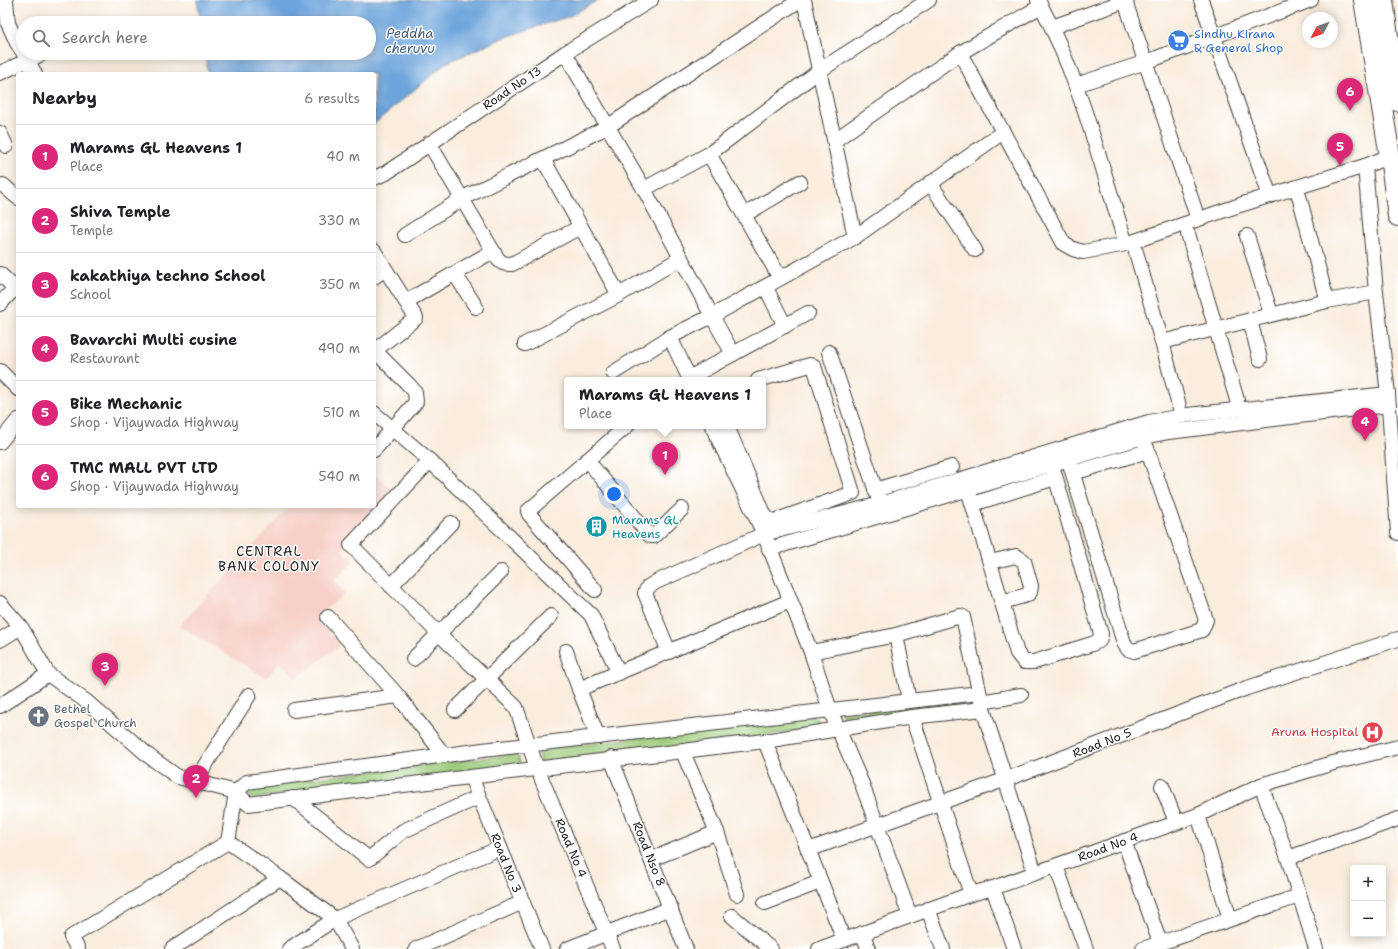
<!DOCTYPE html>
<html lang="en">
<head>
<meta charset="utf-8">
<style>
	:root { --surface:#fff; --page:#f2f2f2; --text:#202124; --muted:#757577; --line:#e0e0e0; --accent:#db2777 }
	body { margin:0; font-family:"Shantell Sans",sans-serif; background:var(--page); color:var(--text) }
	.controls { position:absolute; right:12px; bottom:12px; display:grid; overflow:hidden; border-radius:4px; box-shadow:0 2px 10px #0003 }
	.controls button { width:36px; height:36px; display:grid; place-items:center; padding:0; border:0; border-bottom:1px solid var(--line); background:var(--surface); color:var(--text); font:20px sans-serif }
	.compass { position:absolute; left:1302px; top:12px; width:36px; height:36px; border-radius:50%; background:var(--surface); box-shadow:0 2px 10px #0003; rotate:229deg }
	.you { position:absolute; left:614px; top:494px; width:14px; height:14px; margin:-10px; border:3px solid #fff; border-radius:50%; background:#1a73e8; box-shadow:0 0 0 6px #1a73e833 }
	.badge { display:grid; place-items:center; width:26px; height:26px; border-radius:50%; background:var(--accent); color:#fff; font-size:13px; font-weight:700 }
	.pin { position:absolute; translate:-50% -33px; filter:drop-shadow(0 1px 2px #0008) }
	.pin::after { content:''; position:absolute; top:21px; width:14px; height:12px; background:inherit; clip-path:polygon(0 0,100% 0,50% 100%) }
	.popup { position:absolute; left:564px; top:377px; width:202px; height:52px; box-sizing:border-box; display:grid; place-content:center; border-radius:4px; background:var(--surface); filter:drop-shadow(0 1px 3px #0005); font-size:13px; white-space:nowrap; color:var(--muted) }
	.popup b { font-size:15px; color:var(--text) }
	.popup::after { content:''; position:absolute; left:50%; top:100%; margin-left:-8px; border:8px solid transparent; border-top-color:var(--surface) }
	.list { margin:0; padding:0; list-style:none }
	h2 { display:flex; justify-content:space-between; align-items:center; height:52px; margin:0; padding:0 16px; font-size:17px }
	h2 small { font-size:13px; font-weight:400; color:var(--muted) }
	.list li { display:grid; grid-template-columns:26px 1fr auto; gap:12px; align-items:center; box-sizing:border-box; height:64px; padding:0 16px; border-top:1px solid var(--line) }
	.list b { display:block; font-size:15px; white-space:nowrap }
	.list p { margin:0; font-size:13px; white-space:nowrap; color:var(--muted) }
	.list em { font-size:13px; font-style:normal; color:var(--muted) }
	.icon { flex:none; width:22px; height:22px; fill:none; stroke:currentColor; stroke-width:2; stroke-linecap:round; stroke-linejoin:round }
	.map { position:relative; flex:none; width:1398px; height:949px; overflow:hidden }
	.search { position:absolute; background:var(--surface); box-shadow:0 2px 10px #0003; left:16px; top:16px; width:360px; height:44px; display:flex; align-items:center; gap:10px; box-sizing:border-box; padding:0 14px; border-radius:22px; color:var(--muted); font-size:15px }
	.panel { position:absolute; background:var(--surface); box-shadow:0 2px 10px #0003; left:16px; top:72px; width:360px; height:436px; border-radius:4px }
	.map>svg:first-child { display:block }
	.built { fill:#f7d1c8 }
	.green { fill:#9ccb7a; stroke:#5c744b }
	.water { fill:#6da4db; stroke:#44607c }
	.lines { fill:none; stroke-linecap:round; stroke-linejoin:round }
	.minor-casing { stroke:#3d3b39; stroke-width:16 }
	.highway-casing { stroke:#3d3b39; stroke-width:22 }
	.minor { stroke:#fff; stroke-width:14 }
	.highway { stroke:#fff; stroke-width:20 }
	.labels { text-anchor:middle; stroke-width:3; stroke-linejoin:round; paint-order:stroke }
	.shop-label { font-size:12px; fill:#366cbe; stroke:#fff; text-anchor:start }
	.street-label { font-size:12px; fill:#1c1c1c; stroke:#fff }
	.culture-label { font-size:12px; fill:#0d838f; stroke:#fff; text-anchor:start }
	.worship-label { font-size:12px; fill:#5b616d; stroke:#fff; text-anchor:start }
	.health-label { font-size:12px; fill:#be3a42; stroke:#fff; text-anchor:end }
	.water-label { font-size:13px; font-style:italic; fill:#44607c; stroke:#fff }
	.neighbourhood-label { font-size:13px; letter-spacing:1px; fill:#1c1c1c; stroke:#fff }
</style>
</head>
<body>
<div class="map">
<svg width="1398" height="949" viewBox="0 0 1398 949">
	<rect width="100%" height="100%" fill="#fff"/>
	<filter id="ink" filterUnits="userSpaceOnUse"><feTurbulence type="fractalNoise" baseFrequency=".025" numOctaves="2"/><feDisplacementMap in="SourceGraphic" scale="8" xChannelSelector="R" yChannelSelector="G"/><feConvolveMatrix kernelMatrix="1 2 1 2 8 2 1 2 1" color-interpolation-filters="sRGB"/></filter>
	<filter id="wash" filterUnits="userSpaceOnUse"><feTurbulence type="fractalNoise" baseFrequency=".012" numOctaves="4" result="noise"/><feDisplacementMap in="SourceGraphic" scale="16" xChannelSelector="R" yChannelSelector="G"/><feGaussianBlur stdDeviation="0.9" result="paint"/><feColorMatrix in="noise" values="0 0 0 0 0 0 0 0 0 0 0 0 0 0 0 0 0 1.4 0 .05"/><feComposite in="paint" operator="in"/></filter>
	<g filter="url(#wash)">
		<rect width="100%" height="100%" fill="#f9eddd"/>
		<path class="built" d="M374 474 395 492 341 550 355 561 333 581 346 593 315 618 340 645 297 678 280 662 266 678 179 626 288 508 287 506H374Z"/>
		<g class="green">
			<path d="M960 699 961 707 843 723 842 714Z"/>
			<path d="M814 716 819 720 820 725 815 729 540 763 538 750Z"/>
			<path d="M516 754 519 757 520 763 517 766 251 799 249 793 250 786Z"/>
		</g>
		<path class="water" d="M197 0H598L570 16 505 37 446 63 374 124V74H208L205 53H369V23H201Z"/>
	</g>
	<g filter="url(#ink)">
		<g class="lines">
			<defs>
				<g id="minor">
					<path d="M6 0 8 23 17 43 23 52"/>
					<path d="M1038 0C1079 76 1100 162 1126 244"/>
					<path d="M1127 0 1125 1 1198 219"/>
					<path d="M1201 0 1270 196"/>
					<path d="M1052 27 1125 1"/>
					<path d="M24 53 35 74"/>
					<path d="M565 53 644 189 712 316 855 237 804 0"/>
					<path d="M960 53 1064 244 1073 249 1083 252 1126 244 1240 205 1365 166 1390 156"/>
					<path d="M0 73 44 53"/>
					<path d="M1076 85 1146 62 1311 0"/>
					<path d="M0 133 6 146"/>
					<path d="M835 140 960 53 1041 6"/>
					<path d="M429 143 493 251"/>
					<path d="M709 154 780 278"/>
					<path d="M543 159 619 295"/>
					<path d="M1365 166 1376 292 1388 394 1398 533"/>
					<path d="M374 178 386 173 565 53 651 0"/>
					<path d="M930 183 975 250"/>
					<path d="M3 185 18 198"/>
					<path d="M644 189 709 154 819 71 929 0"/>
					<path d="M1299 196 1327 301"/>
					<path d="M744 215 800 182"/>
					<path d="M1188 234 1237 400"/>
					<path d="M405 235 463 198 607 127 800 0"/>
					<path d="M1247 236 1271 314"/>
					<path d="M855 237 1003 132"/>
					<path d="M374 251 416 318 374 351"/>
					<path d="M1136 252 1162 342 1327 301 1376 292"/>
					<path d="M0 274 18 291"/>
					<path d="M455 274 476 307"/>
					<path d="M374 277 385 269"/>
					<path d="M766 288 785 326"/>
					<path d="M407 301 493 251C498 260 501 265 512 264L580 227"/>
					<path d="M0 304 18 285"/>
					<path d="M1250 320 1260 359"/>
					<path d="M1162 342 1179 406"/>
					<path d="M525 344 619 295 681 258"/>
					<path d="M829 352 883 512"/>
					<path d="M0 371 18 389"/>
					<path d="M613 373 670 337"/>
					<path d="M689 378 808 313"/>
					<path d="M690 380 670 337 712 316 733 354"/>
					<path d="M374 413 430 461 591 615 619 673"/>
					<path d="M712 426 764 534 811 652 830 710 862 784 910 916"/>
					<path d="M727 426 765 516 768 519 774 521 853 493 814 366 810 365 758 380"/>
					<path d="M0 442 18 420"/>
					<path d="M374 450 416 402 415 392 410 386 374 350"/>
					<path d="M1066 451 1124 643 1128 649 1134 651 1202 630 1206 620 1143 437"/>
					<path d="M587 460 650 536H654L682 509"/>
					<path d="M430 461 351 545 438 633 516 707 537 768 613 949"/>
					<path d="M1073 473 1148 451"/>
					<path d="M966 483 1017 653 1024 662H1034L1092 644 1099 641 1101 634 1052 465"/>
					<path d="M875 490 952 467"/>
					<path d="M973 504 1055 478"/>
					<path d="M769 549 1143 437 1169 432 1389 405"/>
					<path d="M990 562 1016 556 1024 561 1031 586 1030 592 1027 595 1002 602"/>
					<path d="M391 586 451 523"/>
					<path d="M595 590 529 514 528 511 627 426"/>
					<path d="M0 603 21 627 48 674 87 702 150 757 178 777 236 792 248 804 765 741 912 717 983 709"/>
					<path d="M328 617 398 696 444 755"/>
					<path d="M896 635 960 616 963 617 983 709 1035 873"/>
					<path d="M0 640 21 627"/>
					<path d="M566 651 579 689"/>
					<path d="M669 652 645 593 648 587 656 582 764 534 880 504 1149 422 1188 415 1388 394"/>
					<path d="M811 652 896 635 909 700"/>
					<path d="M413 659 501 572"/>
					<path d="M981 702 1021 695"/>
					<path d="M0 706 48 674"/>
					<path d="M294 710 398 696"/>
					<path d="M455 710 551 616"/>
					<path d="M912 717 971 894"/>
					<path d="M598 737 579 689 790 601"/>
					<path d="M765 741 844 940"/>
					<path d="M682 750 717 832 737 894"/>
					<path d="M611 758 686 949"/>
					<path d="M471 777 542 949"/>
					<path d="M194 783 249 695"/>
					<path d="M1261 785 1288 858 1316 949"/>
					<path d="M1162 786 1176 822"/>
					<path d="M293 798 369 859 403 831 479 797"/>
					<path d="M1198 815 1230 919"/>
					<path d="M1124 841 1160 943"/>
					<path d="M228 842 236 792 247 782 483 750 979 693"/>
					<path d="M808 850 1004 780 1247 688 1398 639"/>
					<path d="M1288 858 1398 819"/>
					<path d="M652 859 717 832"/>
					<path d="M1056 866 1086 949"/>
					<path d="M993 888 1014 949"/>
					<path d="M765 903 820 882"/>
					<path d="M928 909 943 949"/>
					<path d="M732 916 771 949"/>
					<path d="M863 933 868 949"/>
					<path d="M78 949 71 937 228 842 280 878 335 919 352 949"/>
					<path d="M172 949 280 878"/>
					<path d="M289 949 335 919 500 848"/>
					<path d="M416 949 523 902"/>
					<path d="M567 949 671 908"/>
					<path d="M819 949 971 894 993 888 1198 815 1261 785 1333 763 1398 747"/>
					<path d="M1143 949 1299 896"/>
				</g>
				<g id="highway">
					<path d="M1364 0 1390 156 1398 216"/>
					<path d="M1383 0 1397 101"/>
				</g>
			</defs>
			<use href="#minor" class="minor-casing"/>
			<use href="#highway" class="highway-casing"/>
			<use href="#minor" class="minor"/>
			<use href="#highway" class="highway"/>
		</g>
	</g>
	<defs>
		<symbol id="supermarket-disc" viewBox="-11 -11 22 22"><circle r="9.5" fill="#3f7fe0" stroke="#fff"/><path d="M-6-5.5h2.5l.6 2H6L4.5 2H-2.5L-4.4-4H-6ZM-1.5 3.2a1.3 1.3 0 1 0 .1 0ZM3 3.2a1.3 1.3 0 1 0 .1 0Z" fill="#fff"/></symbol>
		<symbol id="building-disc" viewBox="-11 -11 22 22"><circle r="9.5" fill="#0f9aa8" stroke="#fff"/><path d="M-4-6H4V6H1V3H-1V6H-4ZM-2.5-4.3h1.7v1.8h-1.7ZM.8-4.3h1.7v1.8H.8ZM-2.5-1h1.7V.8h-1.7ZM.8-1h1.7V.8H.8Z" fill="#fff"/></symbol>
		<symbol id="church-disc" viewBox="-11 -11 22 22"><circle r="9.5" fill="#6b7280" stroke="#fff"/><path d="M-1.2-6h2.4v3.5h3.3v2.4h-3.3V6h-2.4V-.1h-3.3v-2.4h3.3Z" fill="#fff"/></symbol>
		<symbol id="hospital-disc" viewBox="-11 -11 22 22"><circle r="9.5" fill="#e0444e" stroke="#fff"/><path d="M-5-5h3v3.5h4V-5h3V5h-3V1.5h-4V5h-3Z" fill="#fff"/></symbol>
	</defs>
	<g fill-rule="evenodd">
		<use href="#supermarket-disc" x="1166" y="28" width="25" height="25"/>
		<use href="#building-disc" x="584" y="514" width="25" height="25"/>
		<use href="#church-disc" x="26" y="704" width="25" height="25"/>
		<use href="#hospital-disc" x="1360" y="720" width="25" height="25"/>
	</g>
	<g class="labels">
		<g class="shop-label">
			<text x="1194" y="38">Sindhu Kirana<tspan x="1194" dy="14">&amp; General Shop</tspan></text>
		</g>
		<g class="street-label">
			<text transform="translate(512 88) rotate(-34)" y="4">Road No 13</text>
			<text transform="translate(1102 743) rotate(-21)" y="4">Road No 5</text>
			<text transform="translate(1108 847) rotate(-20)" y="4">Road No 4</text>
			<text transform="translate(571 848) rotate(67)" y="4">Road No 4</text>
			<text transform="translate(649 854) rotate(68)" y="4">Road Nso 8</text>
			<text transform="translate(506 863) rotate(68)" y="4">Road No 3</text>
		</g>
		<g class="culture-label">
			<text x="612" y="524">Marams GL<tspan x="612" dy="14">Heavens</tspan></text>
		</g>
		<g class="worship-label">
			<text x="54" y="713">Bethel<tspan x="54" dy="14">Gospel Church</tspan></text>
		</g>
		<g class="health-label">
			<text x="1358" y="736">Aruna Hospital</text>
		</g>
		<g class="water-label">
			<text x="410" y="38">Peddha<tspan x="410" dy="15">cheruvu</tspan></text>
		</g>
		<g class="neighbourhood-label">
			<text x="269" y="556">CENTRAL<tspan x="269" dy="15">BANK COLONY</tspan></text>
		</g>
	</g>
</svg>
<div class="controls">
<button>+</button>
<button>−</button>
</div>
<svg class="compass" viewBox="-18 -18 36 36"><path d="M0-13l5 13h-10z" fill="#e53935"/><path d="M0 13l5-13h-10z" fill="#757577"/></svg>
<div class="you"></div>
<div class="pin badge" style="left:665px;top:475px">1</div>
<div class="popup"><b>Marams GL Heavens 1</b>Place</div>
<div class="pin badge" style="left:196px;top:798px">2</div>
<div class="pin badge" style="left:105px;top:686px">3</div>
<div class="pin badge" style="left:1365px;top:441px">4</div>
<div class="pin badge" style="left:1340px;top:166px">5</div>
<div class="pin badge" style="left:1350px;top:111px">6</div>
<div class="search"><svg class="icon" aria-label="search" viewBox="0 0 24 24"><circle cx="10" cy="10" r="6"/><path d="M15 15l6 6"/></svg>Search here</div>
<section class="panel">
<h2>Nearby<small>6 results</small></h2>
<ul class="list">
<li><span class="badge">1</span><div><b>Marams GL Heavens 1</b><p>Place</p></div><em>40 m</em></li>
<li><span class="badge">2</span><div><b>Shiva Temple</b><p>Temple</p></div><em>330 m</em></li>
<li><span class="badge">3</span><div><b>kakathiya techno School</b><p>School</p></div><em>350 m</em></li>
<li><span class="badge">4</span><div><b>Bavarchi Multi cusine</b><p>Restaurant</p></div><em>490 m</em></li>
<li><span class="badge">5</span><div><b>Bike Mechanic</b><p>Shop · Vijaywada Highway</p></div><em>510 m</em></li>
<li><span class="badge">6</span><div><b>TMC MALL PVT LTD</b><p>Shop · Vijaywada Highway</p></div><em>540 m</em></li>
</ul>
</section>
</div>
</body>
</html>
